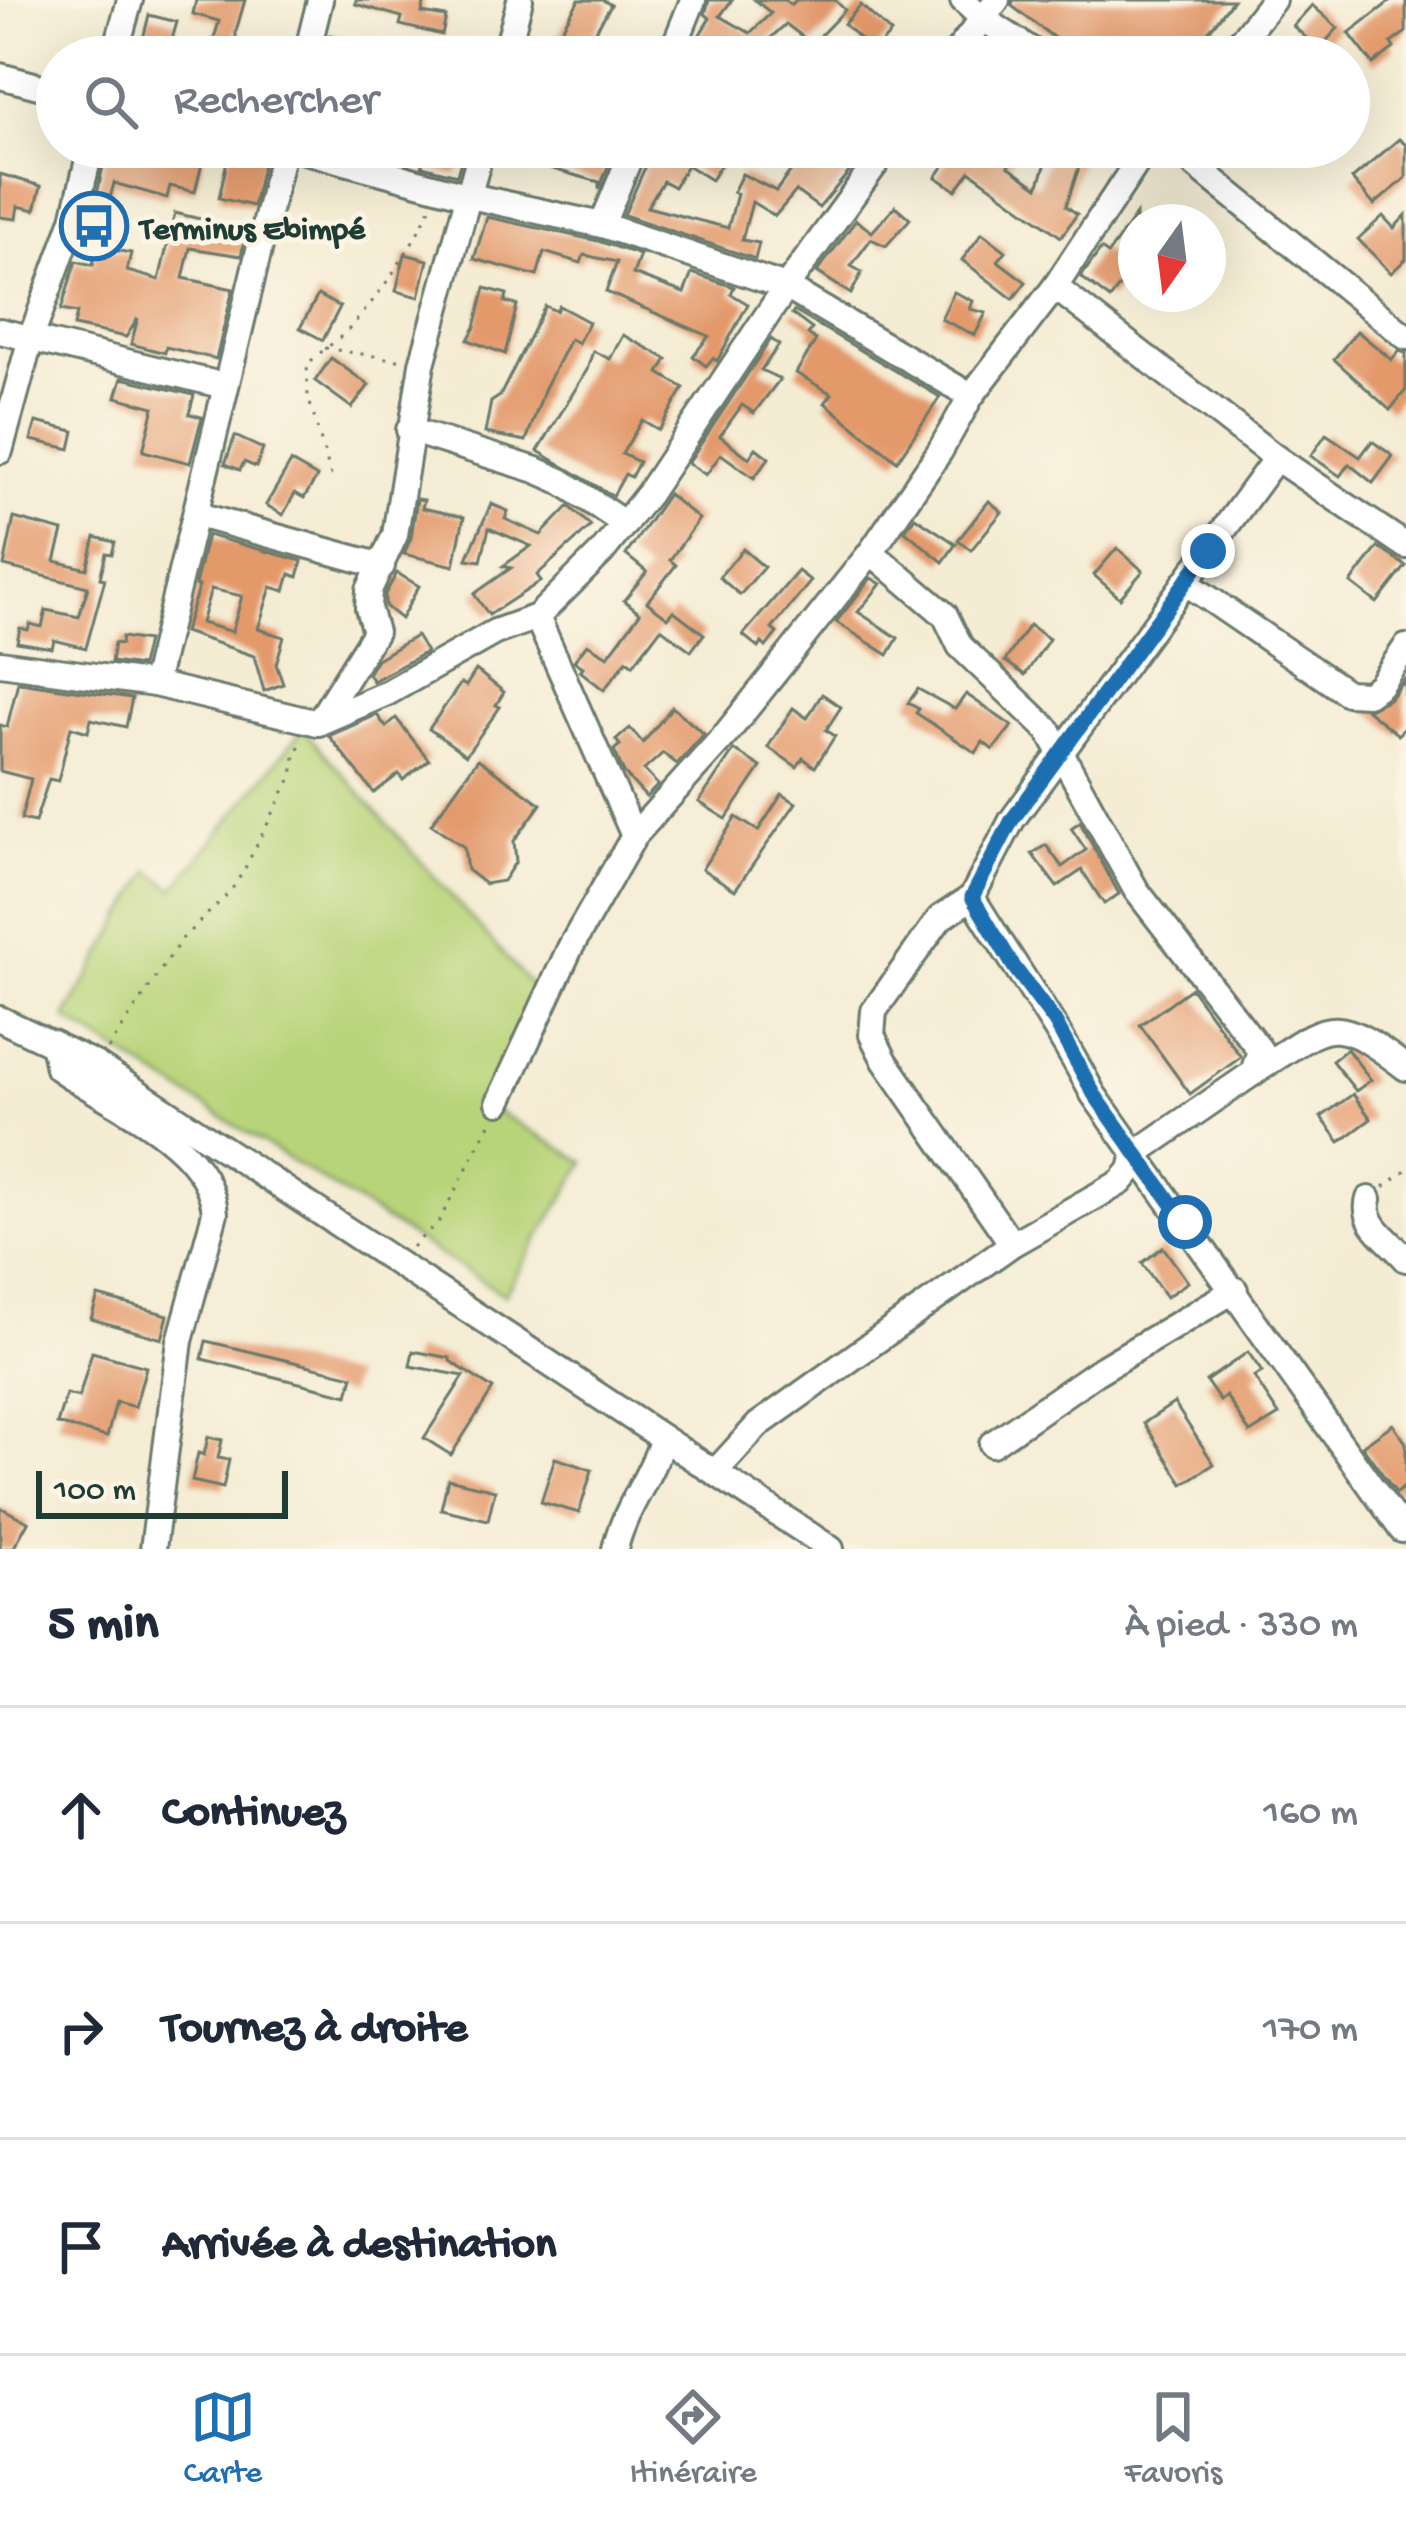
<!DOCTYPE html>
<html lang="fr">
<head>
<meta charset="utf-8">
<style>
	:root { --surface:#fff; --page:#f6f6f7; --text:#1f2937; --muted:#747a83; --line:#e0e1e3; --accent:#1f6fb2 }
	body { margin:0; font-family:"Gochi Hand",sans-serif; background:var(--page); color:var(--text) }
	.compass { position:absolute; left:1118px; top:204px; width:108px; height:108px; border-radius:50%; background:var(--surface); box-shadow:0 12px 48px #0002; rotate:194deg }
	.scale { position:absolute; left:36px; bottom:30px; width:252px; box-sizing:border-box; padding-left:12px; border:6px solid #1f3d34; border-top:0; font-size:33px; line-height:42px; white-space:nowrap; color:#1f3d34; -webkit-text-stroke:9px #fcf5e5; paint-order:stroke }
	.stop { position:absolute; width:36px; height:36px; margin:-27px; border:9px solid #1f6fb2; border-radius:50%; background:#fff }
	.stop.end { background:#1f6fb2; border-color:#fff; box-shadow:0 3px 12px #0008 }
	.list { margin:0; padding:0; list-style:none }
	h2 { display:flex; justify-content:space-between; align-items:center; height:156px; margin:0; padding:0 48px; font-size:51px }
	h2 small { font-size:39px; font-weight:400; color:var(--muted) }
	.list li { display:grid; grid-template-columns:78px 1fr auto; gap:36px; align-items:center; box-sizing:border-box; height:216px; padding:0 48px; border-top:3px solid var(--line) }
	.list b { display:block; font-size:45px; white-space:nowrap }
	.list em { font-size:39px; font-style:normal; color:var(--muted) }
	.icon { flex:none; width:66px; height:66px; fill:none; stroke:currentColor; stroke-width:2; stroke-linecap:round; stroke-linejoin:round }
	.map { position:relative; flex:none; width:1406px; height:1549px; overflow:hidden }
	.search { position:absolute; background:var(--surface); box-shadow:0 12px 48px #0002; left:36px; right:36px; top:36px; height:132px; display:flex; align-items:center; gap:30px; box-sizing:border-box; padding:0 42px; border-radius:66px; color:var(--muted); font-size:45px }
	.sheet { height:804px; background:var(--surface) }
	nav { display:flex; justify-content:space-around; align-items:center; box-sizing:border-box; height:168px; border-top:3px solid var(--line); background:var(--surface); font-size:33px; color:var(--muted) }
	nav a { display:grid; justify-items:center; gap:6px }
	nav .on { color:var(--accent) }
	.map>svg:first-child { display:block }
	.green { fill:#b8d479; stroke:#6c8856; stroke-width:3 }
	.building { fill:#e3996b; fill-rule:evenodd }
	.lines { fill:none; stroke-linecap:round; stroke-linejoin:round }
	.minor-casing { stroke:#6a7a6c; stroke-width:30 }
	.path { stroke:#6a7a6c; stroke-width:3; stroke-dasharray:3 9; stroke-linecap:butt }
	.minor { stroke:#fff; stroke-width:24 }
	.route { stroke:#1f6fb2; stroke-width:15 }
	.labels { text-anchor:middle; stroke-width:10; stroke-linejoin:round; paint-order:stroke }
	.poi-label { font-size:33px; font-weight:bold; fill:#1f3d34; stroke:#fcf5e5; text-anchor:start }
</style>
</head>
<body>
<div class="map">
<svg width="1406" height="1549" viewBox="0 0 1406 1549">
	<rect width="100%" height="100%" fill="#fcf5e5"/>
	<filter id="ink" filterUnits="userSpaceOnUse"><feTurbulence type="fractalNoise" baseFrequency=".00833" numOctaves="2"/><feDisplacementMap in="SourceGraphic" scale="24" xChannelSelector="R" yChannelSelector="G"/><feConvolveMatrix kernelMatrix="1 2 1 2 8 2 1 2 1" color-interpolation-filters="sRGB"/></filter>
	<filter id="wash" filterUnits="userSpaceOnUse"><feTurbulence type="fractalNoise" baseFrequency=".004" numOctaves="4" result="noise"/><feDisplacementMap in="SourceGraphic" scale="48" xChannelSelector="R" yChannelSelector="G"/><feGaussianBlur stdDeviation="2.7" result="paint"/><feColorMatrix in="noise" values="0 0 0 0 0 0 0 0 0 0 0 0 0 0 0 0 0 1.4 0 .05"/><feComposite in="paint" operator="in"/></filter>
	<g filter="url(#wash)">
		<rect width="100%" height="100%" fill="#f4ecd3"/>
		<path class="green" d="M303 729 535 990 484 1104 585 1162 504 1295 65 1018 150 871 174 889Z"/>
		<g id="blocks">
			<g class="building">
				<path d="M196 0H245L236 31V41L243 43 239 57H209L219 21 193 14Z"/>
				<path d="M356 0H425L422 13 446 17 442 35 400 25 402 17 355 4Z"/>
				<path d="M579 0H603L611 5 580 57H545Z"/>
				<path d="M709 0H732L720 16 750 33 771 13 755 0H785L791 5 796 0H835L845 10 812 44 786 24 750 57H709L692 47 710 18 705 14Z"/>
				<path d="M1013 0H1233L1194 50 1203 57H1143L1121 39 1107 57H1100L1073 39 1066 47 1012 6Z"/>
				<path d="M1392 0H1406V32L1391 43 1394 48 1373 64 1349 33Z"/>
				<path d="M861 5 891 33 869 57H853L864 43 844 24Z"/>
				<path d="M1312 5 1338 28 1319 49 1293 26Z"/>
				<path d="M149 15 177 22 167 57H143L146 44 142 43Z"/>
				<path d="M330 35 398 51 397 57H324Z"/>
				<path d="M1399 139 1406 145V178L1374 205 1352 179Z"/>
				<path d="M107 147H206L195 192 170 186 167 198 114 183 110 198 97 195Z"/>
				<path d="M230 147 266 150 253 206 219 198Z"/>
				<path d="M396 147H465L457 175 422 166 423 159 396 154Z"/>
				<path d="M550 147H616L599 189V182L545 167Z"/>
				<path d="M654 147 672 154 677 147H732L711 180 687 165 674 187 663 181 647 207 728 228 737 194 733 192 742 174 776 191 808 147H862L854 166 819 208 796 191 775 216 752 202 742 240 759 243 755 259 624 215Z"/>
				<path d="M957 147H1022L1008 166 1038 187 1050 151 1081 161 1066 206 1077 214 1061 237 970 171 956 190 936 177Z"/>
				<path d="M0 174 41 186 35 210 18 206 16 219 0 217Z"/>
				<path d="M895 206 910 219 886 246 871 239 851 266 862 272 851 294 817 272 856 220 872 232Z"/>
				<path d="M175 213 247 230 241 256 190 248 183 278 233 289 216 359 166 347 165 353 131 344 138 318 126 337 74 326 77 313 61 310 76 261 93 265 96 247 131 253 127 271 159 280Z"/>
				<path d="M1136 215V264L1110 299 1081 277 1101 249 1108 254Z"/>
				<path d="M1406 215V259L1391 273 1358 239 1383 216 1394 228Z"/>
				<path d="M487 217 598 241 640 255 633 274 684 293 692 273 734 287 731 294 748 304 717 361 713 358 706 366 693 356 709 336 606 292 617 262 584 255 581 263 544 252 537 276 474 259Z"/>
				<path d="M982 233 1006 251 998 261 1026 282 1013 299 962 260Z"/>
				<path d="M405 254 428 260 419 297 396 291Z"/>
				<path d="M485 288 507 294 505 302 517 305 505 354 468 340 475 327Z"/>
				<path d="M954 292 973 301 970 309 986 313 975 335 941 319Z"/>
				<path d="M318 295 340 307 323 340 300 328Z"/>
				<path d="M545 306 556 311 559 306 589 322 578 343 570 339 545 388 526 441 485 433 491 402 500 396Z"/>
				<path d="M794 311 940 397 897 461 825 403 832 394 796 373 816 340 808 334 812 329 792 314Z"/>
				<path d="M1357 331 1392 360 1399 351 1406 353V390L1390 410 1334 359Z"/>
				<path d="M623 335 667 359 659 373 684 388 659 430 642 420 622 454 639 462 631 477 625 474 613 496 538 451 587 370 593 351 610 359Z"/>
				<path d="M771 339 779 345 761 370 780 379 754 413 742 405 720 436 749 458 756 448 769 458 754 478 721 454 706 475 688 463Z"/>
				<path d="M331 358 369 385 352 408 315 381Z"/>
				<path d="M122 378 194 395 189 414 202 417 190 463 143 451 154 407 116 397Z"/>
				<path d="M36 422 74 431 70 449 31 440Z"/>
				<path d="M1326 434 1360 457 1372 441 1393 456 1373 483 1349 464 1340 476 1311 456Z"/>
				<path d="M235 436 263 449 256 467 244 462 240 470 225 464Z"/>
				<path d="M291 462 317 477 304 498 295 493 283 515 266 505Z"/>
				<path d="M668 494 699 519 670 560 676 565 647 602 668 618 674 611 704 634 691 651 661 628 633 665 627 660 604 690 580 671 583 667 574 661 587 644 608 656 640 613 624 600 647 572 626 555Z"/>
				<path d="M417 499 424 500 422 508 464 517 454 566 404 554 411 538Z"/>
				<path d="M989 501 1002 512 971 550 958 540Z"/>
				<path d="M491 504 508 511 505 519 541 535 569 506 591 526 537 575 541 581 489 615 474 594 511 568 503 566 531 546 489 528 481 561 467 559Z"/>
				<path d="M915 517 956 544 943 562 905 531Z"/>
				<path d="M14 518 63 531 55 561 87 569 95 537 115 542 112 554 106 553 100 578 105 579 86 648 54 640 52 648 17 642 20 628 28 630 30 624 42 627 46 610 79 617 88 587 4 566Z"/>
				<path d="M207 535 302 561 298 577 290 574 285 591 271 587 258 629 284 637 276 664 283 684 264 691 254 656 184 632 199 586 195 585ZM211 589 242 596 232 632 201 623Z"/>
				<path d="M1378 547 1406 566 1377 603 1351 583Z"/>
				<path d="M1117 548 1143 571 1120 598 1094 575Z"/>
				<path d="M743 549 764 567 740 595 719 577Z"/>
				<path d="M798 571 811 581 772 629 777 633 766 647 762 643 759 648 743 635Z"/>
				<path d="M397 573 419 586 401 619 385 606V594Z"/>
				<path d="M871 578 881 584 858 612 898 638 888 655 836 622Z"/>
				<path d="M1029 625 1049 639 1025 675 1005 661Z"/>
				<path d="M416 636 426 652 373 681 368 674 377 659Z"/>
				<path d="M122 637 147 641 141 666 111 662 114 643 121 644Z"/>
				<path d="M476 670 504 692 496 705 500 707 466 755 429 729 461 683 466 686Z"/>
				<path d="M1404 680 1406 725 1398 735 1367 710 1390 698Z"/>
				<path d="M18 682 132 698 126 727 91 719 88 732 71 727 58 781 49 779 35 822 21 819 31 779 0 771V725L7 727Z"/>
				<path d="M918 689 955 709 966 694 1012 726 993 750 983 742 976 753 916 713 919 709 908 703Z"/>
				<path d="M822 694 841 707 826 730 835 736 815 767 803 758 797 767 768 747 793 708 807 718Z"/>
				<path d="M672 707 704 734 677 764 663 753 644 770 658 785 646 797 624 773 614 750 620 745 616 740 630 728 643 743Z"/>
				<path d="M377 715 386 727 396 718 429 760 403 780 399 774 374 793 329 736Z"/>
				<path d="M734 750 761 767 726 819 699 802Z"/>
				<path d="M478 759 541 804 514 841 516 861 503 881 485 884 467 870 464 847 431 824Z"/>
				<path d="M782 794 796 803 735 890 702 869 736 817 758 831Z"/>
				<path d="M1080 822 1119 894 1104 904 1082 870 1057 887 1032 854 1046 845 1062 867 1086 850 1071 828Z"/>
				<path d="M1191 988 1241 1057 1190 1094 1140 1025Z"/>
				<path d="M1347 1049 1371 1080 1356 1091 1332 1061Z"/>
				<path d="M1353 1094 1371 1119 1340 1142 1321 1117Z"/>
				<path d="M1163 1247 1188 1282 1166 1297 1142 1263Z"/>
				<path d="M98 1296 168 1315 162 1339 91 1319Z"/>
				<path d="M206 1341 353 1376 348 1395 202 1359Z"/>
				<path d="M413 1351 450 1358V1361L493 1389 451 1455 424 1438 464 1376 410 1366Z"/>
				<path d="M92 1352 146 1367 135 1407 116 1402 107 1437 57 1424 66 1394 79 1397Z"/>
				<path d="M1248 1352 1262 1372 1254 1377 1279 1415 1250 1433 1226 1396 1220 1401 1206 1381Z"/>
				<path d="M1174 1403 1214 1464 1183 1484 1144 1423Z"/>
				<path d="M1393 1424 1406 1443V1485L1396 1493 1362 1446Z"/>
				<path d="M208 1437 222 1440 218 1458 229 1460 223 1488 192 1481 198 1453 204 1455Z"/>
				<path d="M555 1458 592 1470 579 1513 541 1502Z"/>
				<path d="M448 1479 495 1490 488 1520 441 1509Z"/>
				<path d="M0 1507 28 1522 13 1549H0Z"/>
			</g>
		</g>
	</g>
	<g filter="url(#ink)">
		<use href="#blocks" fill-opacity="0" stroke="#6a7a6c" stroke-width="3"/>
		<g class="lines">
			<defs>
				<g id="minor">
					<path d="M963 0 982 18 1042 57"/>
					<path d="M114 57 130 0"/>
					<path d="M306 57 320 0"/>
					<path d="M505 57 520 0"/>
					<path d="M670 57 693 0"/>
					<path d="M953 57 997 0"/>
					<path d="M1228 57 1273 0"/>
					<path d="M0 76 57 91"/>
					<path d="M290 147 470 196 602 225 786 287 971 396"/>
					<path d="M1173 147 1406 337"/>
					<path d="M602 225 634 147"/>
					<path d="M1055 287 1276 458 1406 546"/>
					<path d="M0 331 225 386"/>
					<path d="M409 430 536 470 561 481 625 524"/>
					<path d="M0 451 31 338 74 219 91 147"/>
					<path d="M198 515 382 566"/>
					<path d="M1185 582 1347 693 1368 694 1380 685 1406 647"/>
					<path d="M537 617 634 836"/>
					<path d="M0 663 154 684 318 723 387 693 495 632 537 617 602 552 648 494 786 287 888 147"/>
					<path d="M154 684 284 147"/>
					<path d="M318 723 375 632 368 608 369 590 395 535 422 364 482 147"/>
					<path d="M972 897C1012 963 1057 1025 1093 1094L1402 1530"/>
					<path d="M0 1019 95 1064 831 1549"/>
					<path d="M53 1043 58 1068C109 1104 210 1142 215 1213L180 1341 153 1549"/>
					<path d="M1253 1073C1330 1024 1329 1009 1406 1068"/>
					<path d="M499 1102 570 948 634 836 726 734 871 552 940 451 971 396 1055 287 1147 147"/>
					<path d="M1369 1199C1361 1224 1391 1241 1406 1259"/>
					<path d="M1012 1244 885 1061 872 1035 874 1011 940 918 972 897 1012 820 1276 458"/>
					<path d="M992 1444 1095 1373 1235 1290"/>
					<path d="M716 1471 758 1425 1012 1244 1121 1182 1131 1170 1135 1154 1253 1073 1260 1050 1136 890 1049 731 960 646 945 615 871 552"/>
					<path d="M615 1549C624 1509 650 1479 662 1441"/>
				</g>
			</defs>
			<use href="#minor" class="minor-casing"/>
			<g class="path">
				<path d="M325 348 404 361"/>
				<path d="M331 476 308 396 307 365C320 351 338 341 351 327 382 292 412 248 431 206"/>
				<path d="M108 1049 181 940 230 892 243 872 292 776 296 750 303 743"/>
				<path d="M1384 1187 1406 1170"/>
				<path d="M412 1247 439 1221 492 1120"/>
			</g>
			<use href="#minor" class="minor"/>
		</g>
	</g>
	<g class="lines" filter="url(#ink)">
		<path class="route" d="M1185 1222 1094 1094 1055 1022 1014 967 972 897 1012 820 1208 551"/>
	</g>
	<defs>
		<symbol id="bus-ring" viewBox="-11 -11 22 22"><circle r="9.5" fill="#fcf5e5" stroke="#1f6fb2" stroke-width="1.5"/><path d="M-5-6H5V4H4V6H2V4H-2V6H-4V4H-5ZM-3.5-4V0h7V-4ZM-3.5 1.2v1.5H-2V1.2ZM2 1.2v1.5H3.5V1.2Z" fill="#1f6fb2"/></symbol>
	</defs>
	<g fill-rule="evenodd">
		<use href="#bus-ring" x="56" y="188" width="76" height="76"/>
	</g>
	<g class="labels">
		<g class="poi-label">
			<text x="140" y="238">Terminus Ebimpé</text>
		</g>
	</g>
</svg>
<svg class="compass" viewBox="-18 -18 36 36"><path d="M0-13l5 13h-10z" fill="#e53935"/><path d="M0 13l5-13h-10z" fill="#747a83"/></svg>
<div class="scale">100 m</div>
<div class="stop" style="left:1185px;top:1222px"></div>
<div class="stop end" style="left:1208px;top:551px"></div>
<div class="search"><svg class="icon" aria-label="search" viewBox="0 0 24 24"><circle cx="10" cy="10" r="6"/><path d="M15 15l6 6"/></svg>Rechercher</div>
</div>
<section class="sheet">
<h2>5 min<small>À pied · 330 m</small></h2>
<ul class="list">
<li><svg class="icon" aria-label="ahead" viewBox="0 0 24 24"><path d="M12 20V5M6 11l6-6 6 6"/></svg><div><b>Continuez</b></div><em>160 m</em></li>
<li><svg class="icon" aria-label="right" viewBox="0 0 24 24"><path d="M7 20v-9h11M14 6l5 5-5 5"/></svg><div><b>Tournez à droite</b></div><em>170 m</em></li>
<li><svg class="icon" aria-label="arrive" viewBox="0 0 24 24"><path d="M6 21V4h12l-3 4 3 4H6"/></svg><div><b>Arrivée à destination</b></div></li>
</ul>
</section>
<nav>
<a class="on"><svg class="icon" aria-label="map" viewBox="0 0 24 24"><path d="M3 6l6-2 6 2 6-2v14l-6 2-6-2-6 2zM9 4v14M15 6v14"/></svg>Carte</a>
<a><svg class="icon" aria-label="directions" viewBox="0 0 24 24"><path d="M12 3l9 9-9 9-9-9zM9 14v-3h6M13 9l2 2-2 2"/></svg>Itinéraire</a>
<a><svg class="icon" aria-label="saved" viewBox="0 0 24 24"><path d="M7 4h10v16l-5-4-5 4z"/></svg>Favoris</a>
</nav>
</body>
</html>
